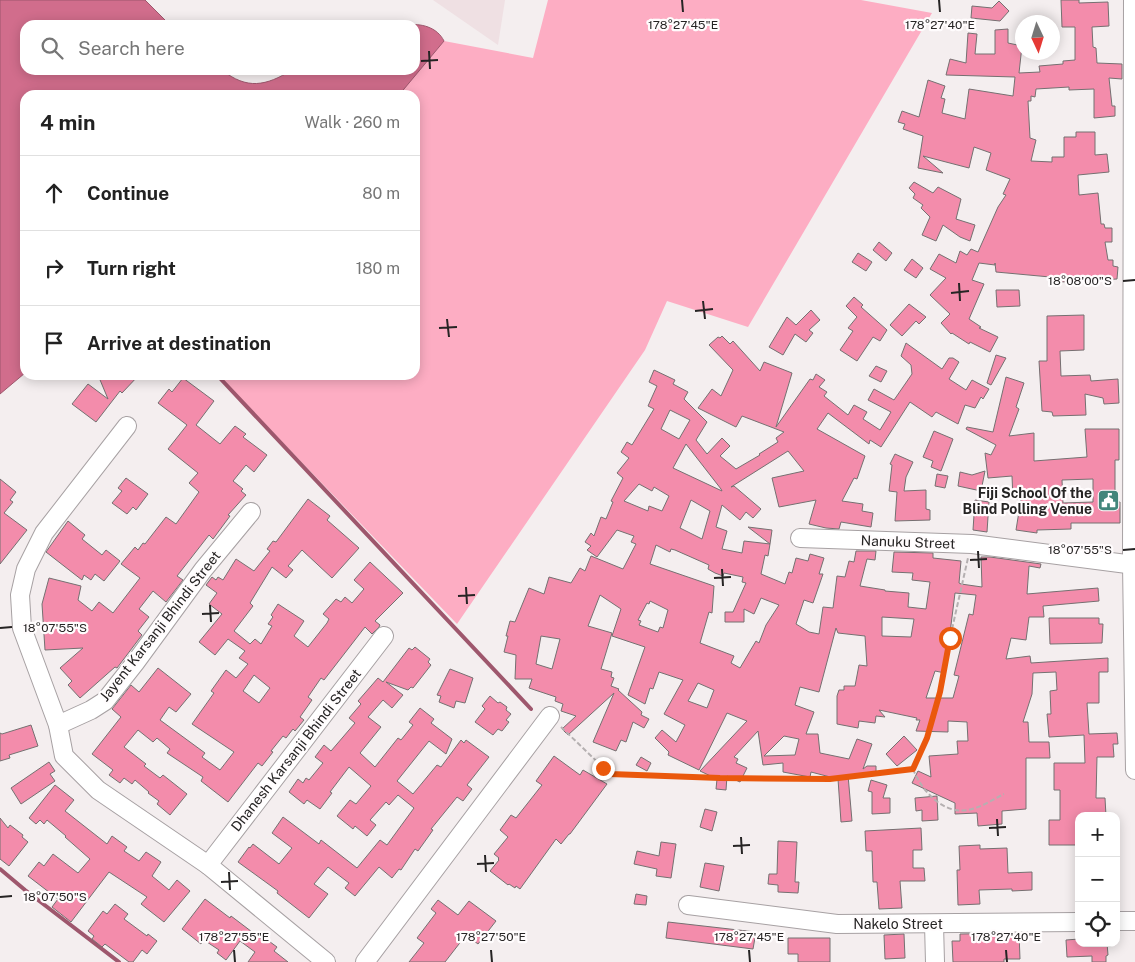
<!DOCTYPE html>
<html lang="en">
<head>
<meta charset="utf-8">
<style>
	:root { --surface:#fff; --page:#f2f2f2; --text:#222; --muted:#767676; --line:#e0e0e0 }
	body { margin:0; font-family:"Public Sans",sans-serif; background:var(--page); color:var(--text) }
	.controls { position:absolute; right:15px; bottom:15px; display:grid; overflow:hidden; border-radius:10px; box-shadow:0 2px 12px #0003 }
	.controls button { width:45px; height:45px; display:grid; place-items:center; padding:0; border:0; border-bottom:1px solid var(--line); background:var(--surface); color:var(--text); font:25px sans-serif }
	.compass { position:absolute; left:1015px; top:15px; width:45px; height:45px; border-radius:50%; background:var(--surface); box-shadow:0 2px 12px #0003; rotate:176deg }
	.stop { position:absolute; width:15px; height:15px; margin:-11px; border:4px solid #ea580c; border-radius:50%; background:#fff }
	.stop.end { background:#ea580c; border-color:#fff; box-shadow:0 1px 5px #0008 }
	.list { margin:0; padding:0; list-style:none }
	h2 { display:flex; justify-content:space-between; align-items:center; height:65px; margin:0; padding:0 20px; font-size:21px }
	h2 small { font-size:16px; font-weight:400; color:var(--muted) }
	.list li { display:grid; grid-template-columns:32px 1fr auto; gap:15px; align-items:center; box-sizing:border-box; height:75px; padding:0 20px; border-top:1px solid var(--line) }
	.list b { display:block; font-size:19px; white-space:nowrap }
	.list em { font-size:16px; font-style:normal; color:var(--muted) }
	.icon { flex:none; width:28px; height:28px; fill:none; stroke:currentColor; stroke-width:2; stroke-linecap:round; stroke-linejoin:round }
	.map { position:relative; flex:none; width:1135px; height:962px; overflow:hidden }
	.search { position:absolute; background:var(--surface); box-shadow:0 2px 12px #0003; left:20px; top:20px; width:400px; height:55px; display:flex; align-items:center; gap:12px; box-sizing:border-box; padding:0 18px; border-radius:15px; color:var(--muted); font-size:19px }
	.panel { position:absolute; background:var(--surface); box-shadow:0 2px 12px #0003; left:20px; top:90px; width:400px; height:290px; border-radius:15px }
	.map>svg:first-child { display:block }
	.built { fill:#efe0e3 }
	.green { fill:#fdadc3 }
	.water { fill:#d16d8c; stroke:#9e576d }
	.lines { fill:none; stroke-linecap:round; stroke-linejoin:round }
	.stream { stroke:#9e576d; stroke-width:4 }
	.building { fill:#f38cab; stroke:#757071; fill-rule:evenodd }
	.minor-casing { stroke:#a7a1a3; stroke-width:20 }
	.path { stroke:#b5b0b1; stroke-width:2; stroke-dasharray:5 2.5; stroke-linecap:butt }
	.minor { stroke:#fff; stroke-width:18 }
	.route { stroke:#ea580c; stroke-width:6 }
	.ticks { fill:none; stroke:#262424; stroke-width:2 }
	.labels { text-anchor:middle; stroke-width:4.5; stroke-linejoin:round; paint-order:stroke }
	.poi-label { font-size:14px; font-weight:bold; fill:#262424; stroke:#fffcfd; text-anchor:end }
	.street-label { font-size:14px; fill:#262424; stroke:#fffcfd }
	.ticks-label { font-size:12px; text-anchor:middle; fill:#262424; stroke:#fffcfd; stroke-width:4.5; stroke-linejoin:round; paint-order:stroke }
</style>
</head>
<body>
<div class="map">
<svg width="1135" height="962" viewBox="0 0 1135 962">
	<rect width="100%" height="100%" fill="#f4eeef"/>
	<path class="built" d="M433 0H505L498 45Z"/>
	<path class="green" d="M548 0H861L932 13 748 327 667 301 645 350 457 624 218 375H415V95H398L444 41 533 58Z"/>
	<path class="water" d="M0 0H145L170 25H25V70H222C247 90 266 86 292 70H415V25H406C421 23 437 27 444 41L399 95H25V373L0 394Z"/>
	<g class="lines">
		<g class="stream">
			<path d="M217 375 531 709"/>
			<path d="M0 869 25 890 119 962"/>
		</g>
	</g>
	<g class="building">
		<path d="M1061 0H1079V3L1108 2 1109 26 1092 27 1093 47 1096 48 1097 63 1122 64V79L1109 78 1112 106H1115V116L1094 118V89L1069 90V87L1036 89 1035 97 1031 96V101H1028L1030 138 1036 140 1031 161 1052 162V157H1064V137H1076V132H1095V155L1107 154 1109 172 1078 175 1079 195 1098 193 1101 224H1104L1105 228H1112V242H1105L1108 260H1113V266L1118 267 1117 279 1061 282V278L996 272 995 263V265L979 263 972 280 984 284 969 319 981 327 979 328 998 337 990 352 970 342 969 344 952 333 951 334 941 323 950 314 930 295 946 278 930 269 939 254 956 263 960 251 967 255 971 249 978 252 998 207 1006 195 1003 194 1010 179 986 170 991 153 974 147 969 168 923 156 943 173 918 168 923 136 903 129 905 124 898 122 902 111 919 117 928 80 945 86 941 98 945 99 942 113 965 119 969 89 1013 96 1015 77 946 75 950 59 966 63 968 33 977 34 975 54H995V30L1008 29V43L1022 46 1019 73 1040 72 1039 66 1063 64V61L1075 60V27H1062Z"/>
		<path d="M999 1 1009 11 1000 21 971 18 972 6 992 8Z"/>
		<path d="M914 182 933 193 938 187 961 199 956 219 975 225 970 241 960 237 943 225 936 241 922 235 930 217 921 208 923 205 913 198 915 194 909 188Z"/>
		<path d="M879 242 892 253 886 261 873 250Z"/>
		<path d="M858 253 872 262 866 271 852 262Z"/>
		<path d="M912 259 923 268 916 278 904 270Z"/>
		<path d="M996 290H1019L1020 306 997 307Z"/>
		<path d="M854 297 863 305 861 307 887 330 880 341 873 337 857 361 840 350 853 331 848 328 857 317 846 306Z"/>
		<path d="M909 304 926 317 919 324 916 321 902 336 890 325Z"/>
		<path d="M811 310 820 320 809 330 813 333 806 342 795 334 783 355 769 347 787 317 796 325Z"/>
		<path d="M1084 315V350L1060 351 1061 376 1090 375 1091 381 1118 379 1119 403 1104 404 1103 398 1085 394 1086 415 1053 416 1052 412 1042 411 1039 361H1047V316Z"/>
		<path d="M722 336 730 344 733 341 760 371 764 362 792 373 776 427 810 379 813 380 816 374 825 380 819 387 827 392 824 396 848 415 854 405 867 412 863 419 880 430 891 412 868 400 874 389 894 400 912 374 911 365 901 356 906 343 942 369 949 358H953L959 362 949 379 966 390 972 380 989 389 983 399 981 397 975 408 965 405 958 424 936 412 932 417 910 402 881 447 870 440 869 444 828 413 817 429 865 456 857 479 854 478 842 501 863 504 862 511 873 513 871 527 841 522 839 529 826 528 809 524 816 500 779 507 772 478 804 471 788 451 731 487 734 486 761 509 753 518 746 512 740 520 722 505 716 527 727 531 722 549 742 553 744 541 770 544 768 556 765 555 761 574 785 584 789 572 792 573 796 558 808 561 810 554 824 558 819 574H823L813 603 804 600 796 624 809 632 819 634 823 607 833 608 837 576 845 577 849 561 854 562 856 551H876L875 560 867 559 860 586 885 590V591L909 593 908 607 926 609 930 582 912 580 913 573 892 572 894 552 933 553V558L961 561 959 583 961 584 982 587 981 557H990L1041 564 1040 568 1029 566 1027 594 1098 588 1099 601 1043 606 1044 617H1029L1026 640 1011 638 1006 659 1030 656 1031 663 1108 658V672H1099V703H1087L1089 734 1117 733 1118 744H1113L1114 757H1097L1096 798H1105L1106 816H1079V845H1049V820H1060V790H1054V763H1085L1084 735 1049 737 1047 714H1051L1050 691 1057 690 1056 672 1033 673 1032 694 1023 722H1028L1029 742H1049L1050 758H1026V809L1002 811V824L978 826 977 813 955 814V803L912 783 918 771 931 777 929 756 958 754 957 741H968L967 722 948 721V732L916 731 920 720H916L917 718 879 710 885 717 876 716 875 723 859 721 858 728 837 724V696L839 690H844V686H855L859 665 867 666 865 636 838 633 836 628 819 692 800 687 795 705 814 712 806 734H818L820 753 849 759 857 739 872 744 863 769 867 766H876V775H848L852 821 841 822 838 779 811 772 810 777 783 772V763L763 765 758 731 734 757 738 759 736 763 747 768 740 782 727 776 726 790 716 789 717 779 700 771 747 721 727 713 699 770 668 755 669 752 655 738 662 730 676 742 685 725 664 714 683 680 659 672 653 689 650 688 645 704 628 695 645 647 612 636 621 609 600 595 588 626 612 633 601 669 612 672 611 677 614 678 611 686 619 689 618 690 642 712 641 715 649 719 644 728 633 722 626 742 621 740 616 751 593 742 614 693 568 735 562 729 576 716 561 711 563 704 555 701 556 697 529 688 532 679H515L516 655 504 652 508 636H506L510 621 515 622 529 588 544 594 549 577 571 583 580 568 585 571 591 556 623 569 636 544 631 542 634 536 617 530 597 557 587 550 591 546 585 542 591 533 594 536 601 517 606 519 613 502 611 501 623 478 617 473 629 458 621 452 627 442 632 445 654 409 648 406 657 386 649 382 654 370 675 380 673 384 688 392 684 399 707 422 696 440 707 454 722 438 730 446 720 456 736 469 760 455 759 454 778 442 776 438 784 432 742 416 736 427 698 408 712 389 721 396 733 370 709 345 718 337 720 338ZM670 410 690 420 679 439 661 429ZM686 444 721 489 722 491 673 468ZM639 484 652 491 654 487 669 496 662 511 649 506 648 511 624 501ZM691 500 710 511 702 539 680 528ZM656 545 670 552 671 549 675 550 709 565 708 569 715 573 723 576 724 573 743 577 742 582 746 583 733 612H725V622H744V609L754 614 761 598 779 605 766 625 759 643 756 641 740 668 731 663 734 656 700 643 709 612 712 613 714 586 650 564ZM955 593 976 595 973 615 969 614 954 675 959 676 953 698H926L935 671 945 673ZM650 601 668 610 663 628 660 627 658 632 639 625 641 621 638 620 647 603 649 604ZM882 617 914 619 911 637 882 636ZM541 636 560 639 552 669 536 664ZM698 683 714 690 707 708 688 701ZM784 736 799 739 795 755 764 756Z"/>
		<path d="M996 355 1006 358 991 385 987 383Z"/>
		<path d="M876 366 887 371 881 382 869 376Z"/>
		<path d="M98 375H139L122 393 120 391 96 422 72 404 88 384 108 399Z"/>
		<path d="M1006 377 1024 383 1016 407 1019 409 1009 436 1034 433V461L1087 457 1085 429H1119V460H1115V502H1120V523H1071V529L1037 530V533L1016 530 1021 499H1013L1012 476 988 478 985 453 991 455 996 445 966 429 967 427 993 432ZM1093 479V502L1063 503 1062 480Z"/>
		<path d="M183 378 214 401 196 425 220 444 235 426 246 434 243 437 267 455 254 472 246 465 233 481 243 489 241 491 246 495 228 515 230 516 213 539 209 535 177 576 183 580 166 602 153 591 139 609 149 617 138 631 142 635 117 668 115 667 80 698 68 685 72 681 60 668 83 648 45 650 42 604 49 578 81 586 78 600 92 611 99 602 113 613 140 578 121 564 135 547 138 550 143 543 145 544 166 517 176 524 199 492 189 483 198 473 168 449 187 425 158 403 169 389 172 392Z"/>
		<path d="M934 431 953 439 941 471 931 467 933 461 923 457Z"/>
		<path d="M895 454 913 462 906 477 904 491 926 490V509L930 510V520L895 521 897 492 889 491 892 465 890 464Z"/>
		<path d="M985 471 981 491 958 486 960 472 972 475Z"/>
		<path d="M937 474 948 476 945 488 935 486Z"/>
		<path d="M126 478 148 494 136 510 133 507 127 514 112 503 122 491 118 488Z"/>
		<path d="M0 479 16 492 10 500 13 502 4 513 27 530 0 564Z"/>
		<path d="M308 499 330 516 327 520 359 548 332 578 302 550 288 566 293 570 286 578 272 567 250 603 253 606 234 631 250 644 255 639 261 644 272 626 268 624 273 617 271 615 278 604 304 621 294 636 308 647 327 623 329 619 323 614 336 599 341 602 345 597 352 603 364 589 354 580 370 562 403 593 375 621 380 625 379 627 372 634 365 627 324 680 321 678 308 697 312 700 300 717 304 720 295 731 293 729 286 738 283 736 271 751 273 752 262 766 258 763 228 802 201 781 203 777 167 753 170 749 157 738 153 742 138 730 124 747 146 764 144 766 160 778 163 775 187 794 170 815 157 804 159 801 148 793 149 792 135 780 132 784 124 778 120 783 109 775 113 770 92 754 121 717 112 709 131 685 139 692 158 668 191 694 176 712 169 707 160 720 205 753 202 757 220 770 234 752 192 724 214 693 211 691 226 670 236 678 248 664 239 658 245 651 228 639 215 655 199 642 222 614 209 604 217 593 206 585 212 577 216 580 218 577 223 580 236 559 254 571 270 551 267 549 273 541 276 542ZM254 675 270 688 259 703 243 691Z"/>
		<path d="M975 500 989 502 987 532 973 530Z"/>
		<path d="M68 521 85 535 82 539 102 555 106 550 120 561 104 581 95 574 91 580 84 575 82 580 46 552Z"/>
		<path d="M748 527 772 530 770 544Z"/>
		<path d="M1049 618H1099V624H1103L1102 643 1050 644Z"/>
		<path d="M415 647 430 659 428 662 431 665 413 688 411 687 408 690 386 682 403 695 392 708 383 700 368 717 381 727 360 753 375 767 398 738 401 740 413 725 409 722 420 708 434 719 431 723 452 739 446 754 429 741 397 781 413 794 437 765 441 767 461 740 464 743 466 740 489 757 467 785 472 789 463 801 457 797 431 829 433 830 418 851 415 849 401 870 399 869 392 878 379 867 355 896 345 888 349 883 328 867 314 884 328 894 309 918 277 893 278 891 238 862 249 847 250 848 253 844 279 864 292 848 272 833 283 817 319 844 321 840 357 868 380 840 387 845 414 808 398 795 389 805 386 802 370 820 376 825 367 836 355 826 353 829 337 816 350 800 356 804 371 786 349 767 330 792 332 793 320 809 307 800 304 804 289 792 298 779 303 783 306 778 309 780 323 763 315 757 324 745 331 751 355 723 349 718 361 704 358 701 378 678 383 682 409 648 412 650Z"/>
		<path d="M450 669 473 678 465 703 456 701 454 708 439 702 441 696 437 695Z"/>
		<path d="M490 696 498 703 500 702 507 707 506 710 511 714 506 720 509 722 502 731 498 729 493 735 475 722 485 709 482 706Z"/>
		<path d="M31 725 38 746 9 755 10 758 0 761V733L2 734Z"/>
		<path d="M904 736 917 750 897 766 886 754Z"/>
		<path d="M554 756 580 775 583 770 607 784 570 834H569L561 844 556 839 520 889 516 886 515 888 509 884 508 885 490 871 499 860 498 859 499 858 494 854 508 837 500 830 511 815 516 818 542 785 536 781Z"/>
		<path d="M641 757 651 763 647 771 636 765Z"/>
		<path d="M49 762 55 771 50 774 55 781 21 804 11 788Z"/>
		<path d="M871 780 887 785 883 798H890V813L872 814V792L868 791Z"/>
		<path d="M55 785 74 800 65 811 107 844 112 836 127 847 124 851 139 861 146 852 161 862 152 876 169 890 177 880 190 891 164 922 141 904 147 897 109 872 71 922 52 907 58 899 28 876 39 862 44 866 53 854 78 873 90 859 65 837 66 836 47 820 44 824 40 820 36 824 29 818Z"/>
		<path d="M937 796 938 820 922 821V810L916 811 915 798Z"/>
		<path d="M705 809 717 812 712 831 700 827Z"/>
		<path d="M0 818 8 828 10 825 23 835 22 837 28 842 9 866 0 859Z"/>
		<path d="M921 828 922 850H913V868H924L925 881H900L902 908 879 909 877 882H873L872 851H866L865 831Z"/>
		<path d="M778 841 797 842 795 882H799L798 893 778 892V885L768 884 769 874H777Z"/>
		<path d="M661 842 676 844 671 878 656 876 657 869 634 864 637 851 659 856Z"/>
		<path d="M980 845V849L1007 848 1008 873 1032 872V890L1012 891V889L979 890 980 904 958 905 957 870H960L959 846Z"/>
		<path d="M705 863 724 866 719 891 700 887Z"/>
		<path d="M636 894 647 896 646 905 634 904Z"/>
		<path d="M205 899 230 918 231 916 264 941 266 939 277 947 274 951 288 962H248L255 952 240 941 226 960 217 953 219 950 204 940 201 944 182 929Z"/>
		<path d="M438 900 458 915 469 901 496 921 478 944 466 935 445 962H409L424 943 417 938 436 913 431 909Z"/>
		<path d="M115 904 128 914 124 919 147 936 148 934 157 941 147 954 142 950 133 962H129L105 944 102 947 92 939 94 936 88 931 103 911 107 914Z"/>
		<path d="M668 922 756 932 753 949 666 938Z"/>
		<path d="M1019 933 1020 959H1004V962H953L952 941H960V934Z"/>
		<path d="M904 934 905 958 885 959 884 935Z"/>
		<path d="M788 938H830V962H798V954H788Z"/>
		<path d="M1079 939V943H1107L1108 955 1106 956V962H1092V956L1067 957 1066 940Z"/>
	</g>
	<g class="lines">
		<defs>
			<g id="minor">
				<path d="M1133 0 1132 564 1135 770"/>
				<path d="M127 426 44 533 26 569 20 595 22 628 58 725 64 756 98 790 208 865 326 962"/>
				<path d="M800 538 972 544 1135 565"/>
				<path d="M58 725 91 710 105 701 135 663 203 570 251 512"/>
				<path d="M208 865 384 636"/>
				<path d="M688 905 837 924 1079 922"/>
				<path d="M1116 921H1135"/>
				<path d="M934 924 935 962"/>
				<path d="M365 962 550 716"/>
			</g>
		</defs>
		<use href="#minor" class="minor-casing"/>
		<g class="path">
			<path d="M561 727 610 774 719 778 830 779 913 769 927 738 940 692 950 638 968 558"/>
			<path d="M913 769C922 792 945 817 972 809 983 806 994 799 1004 794"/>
		</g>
		<use href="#minor" class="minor"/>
	</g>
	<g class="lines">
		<path class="route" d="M603 768 610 774 720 778 830 779 913 769 927 738 940 692 950 638"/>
	</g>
	<path class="ticks" d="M682 0 683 12M939 0 940 12M429 51 430 69M421 61 438 60M1123 281 1135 280M959 283 960 301M951 293 969 291M703 301 705 319M695 311 713 309M447 319 449 337M439 328 457 327M1123 550 1135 549M978 551 979 568M970 560 987 559M722 569 723 586M714 578 731 577M466 587 467 604M458 596 475 595M210 605 211 622M202 614 219 613M0 628 12 627M997 819 998 836M989 828 1006 827M741 837 742 854M733 846 750 845M485 855 486 872M477 864 494 863M229 872 230 890M221 882 238 881M0 897 12 896M234 950 235 962M491 950 492 962M749 950 750 962M1006 950 1007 962"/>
	<defs>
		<symbol id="civic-square" viewBox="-11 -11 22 22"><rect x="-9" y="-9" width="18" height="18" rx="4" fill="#42867b" stroke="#fffcfd"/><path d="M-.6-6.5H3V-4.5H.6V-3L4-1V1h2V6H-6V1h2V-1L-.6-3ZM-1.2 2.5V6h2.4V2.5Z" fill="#fff"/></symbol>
	</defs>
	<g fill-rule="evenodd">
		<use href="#civic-square" x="1096" y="488" width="25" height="25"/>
	</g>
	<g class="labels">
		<g class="poi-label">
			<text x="1092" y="498">Fiji School Of the<tspan x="1092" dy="16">Blind Polling Venue</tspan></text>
		</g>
		<g class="street-label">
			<text transform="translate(908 542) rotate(2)" y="5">Nanuku Street</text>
			<text transform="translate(160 626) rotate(-52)" y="5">Jayent Karsanji Bhindi Street</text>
			<text transform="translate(296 750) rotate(-52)" y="5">Dhanesh Karsanji Bhindi Street</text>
			<text x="898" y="929">Nakelo Street</text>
		</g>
	</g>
	<g class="ticks-label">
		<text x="683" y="29">178°27'45"E</text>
		<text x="940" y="29">178°27'40"E</text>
		<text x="1080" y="285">18°08'00"S</text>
		<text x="1080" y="554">18°07'55"S</text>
		<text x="55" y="632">18°07'55"S</text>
		<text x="55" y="901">18°07'50"S</text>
		<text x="234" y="941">178°27'55"E</text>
		<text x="491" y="941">178°27'50"E</text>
		<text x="749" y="941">178°27'45"E</text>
		<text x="1006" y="941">178°27'40"E</text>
	</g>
</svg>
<div class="controls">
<button>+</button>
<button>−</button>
<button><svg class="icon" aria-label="locate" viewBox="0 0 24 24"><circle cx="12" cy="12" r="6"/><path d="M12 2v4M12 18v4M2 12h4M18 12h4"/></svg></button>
</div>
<svg class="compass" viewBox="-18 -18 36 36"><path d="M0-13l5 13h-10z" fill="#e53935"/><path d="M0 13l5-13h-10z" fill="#767676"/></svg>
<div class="stop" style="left:950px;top:638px"></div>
<div class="stop end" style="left:603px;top:768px"></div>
<div class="search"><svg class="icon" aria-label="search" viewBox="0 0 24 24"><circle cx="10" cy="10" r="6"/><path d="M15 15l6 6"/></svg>Search here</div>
<section class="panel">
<h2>4 min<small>Walk · 260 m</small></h2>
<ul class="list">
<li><svg class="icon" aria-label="ahead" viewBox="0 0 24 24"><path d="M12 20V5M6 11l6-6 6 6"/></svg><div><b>Continue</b></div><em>80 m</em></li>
<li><svg class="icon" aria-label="right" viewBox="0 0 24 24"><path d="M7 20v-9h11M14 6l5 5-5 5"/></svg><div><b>Turn right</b></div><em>180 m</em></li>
<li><svg class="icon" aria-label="arrive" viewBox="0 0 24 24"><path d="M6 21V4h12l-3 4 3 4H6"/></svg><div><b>Arrive at destination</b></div></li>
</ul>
</section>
</div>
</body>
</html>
